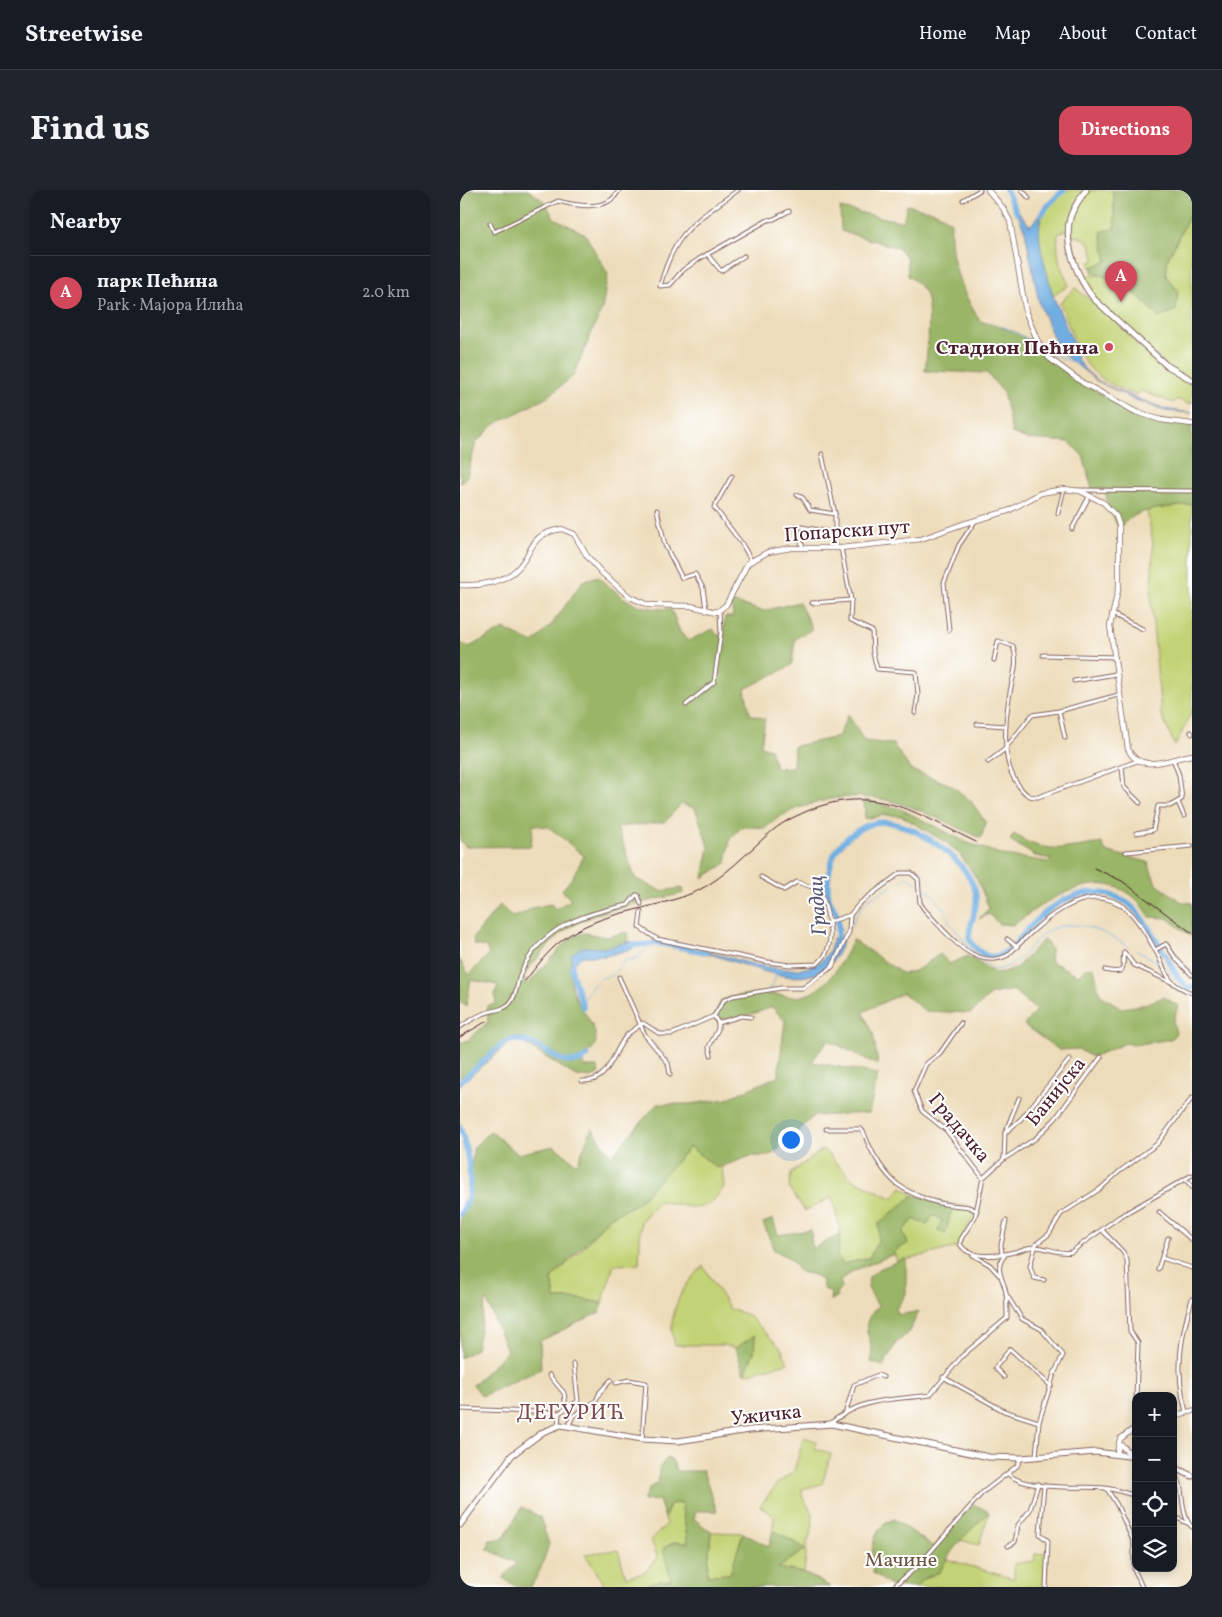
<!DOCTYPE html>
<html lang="en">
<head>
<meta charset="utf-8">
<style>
	:root { --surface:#171b24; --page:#20242c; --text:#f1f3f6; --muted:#9ea1a6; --line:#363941; --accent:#d1495b }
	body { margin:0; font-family:Vollkorn,serif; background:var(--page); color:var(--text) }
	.controls { position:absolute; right:15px; bottom:15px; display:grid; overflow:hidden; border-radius:10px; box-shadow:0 2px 8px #0003 }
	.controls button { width:45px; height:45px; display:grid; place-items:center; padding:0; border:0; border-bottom:1px solid var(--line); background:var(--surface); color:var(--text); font:25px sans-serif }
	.you { position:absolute; left:330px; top:949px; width:18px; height:18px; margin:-12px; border:4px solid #fff; border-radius:50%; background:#1a73e8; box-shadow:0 0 0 8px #1a73e833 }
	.badge { display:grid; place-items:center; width:32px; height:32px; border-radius:50%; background:var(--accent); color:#fff; font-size:16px; font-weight:700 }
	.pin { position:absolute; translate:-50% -41px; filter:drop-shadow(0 1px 2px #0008) }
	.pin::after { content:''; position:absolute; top:26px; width:18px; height:15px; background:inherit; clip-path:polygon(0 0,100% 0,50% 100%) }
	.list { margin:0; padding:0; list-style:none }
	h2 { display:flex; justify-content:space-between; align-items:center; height:65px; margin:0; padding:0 20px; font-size:21px }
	h2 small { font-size:16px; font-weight:400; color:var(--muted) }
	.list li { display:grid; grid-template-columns:32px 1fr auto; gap:15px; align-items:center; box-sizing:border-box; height:75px; padding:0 20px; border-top:1px solid var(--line) }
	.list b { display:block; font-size:19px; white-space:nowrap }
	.list p { margin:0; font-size:16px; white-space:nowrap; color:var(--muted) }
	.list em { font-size:16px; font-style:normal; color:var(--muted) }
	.icon { flex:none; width:28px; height:28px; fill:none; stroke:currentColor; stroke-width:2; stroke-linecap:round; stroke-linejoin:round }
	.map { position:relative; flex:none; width:732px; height:1397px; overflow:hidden; border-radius:15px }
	header { display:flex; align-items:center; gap:30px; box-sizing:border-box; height:70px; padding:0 25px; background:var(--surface); border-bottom:1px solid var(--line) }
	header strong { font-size:24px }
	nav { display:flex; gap:28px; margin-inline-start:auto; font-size:18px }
	.intro { display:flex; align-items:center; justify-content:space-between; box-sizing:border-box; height:120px; padding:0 30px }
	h1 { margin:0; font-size:35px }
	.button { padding:12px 22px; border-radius:15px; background:var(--accent); color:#fff; font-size:18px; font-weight:700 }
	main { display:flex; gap:30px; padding:0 30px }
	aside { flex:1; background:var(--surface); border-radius:15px; box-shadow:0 2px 8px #0003 }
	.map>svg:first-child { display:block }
	.green { fill:#c2d375; stroke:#867950 }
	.forest { fill:#99b566; stroke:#726a48 }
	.water { fill:#6faee2; stroke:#5c6686 }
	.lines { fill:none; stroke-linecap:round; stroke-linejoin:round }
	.stream { stroke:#6faee2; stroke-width:1 }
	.river { stroke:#6faee2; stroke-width:5.5 }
	.street-casing { stroke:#83615d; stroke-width:5 }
	.secondary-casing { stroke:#83615d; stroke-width:6 }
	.primary-casing { stroke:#83615d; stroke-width:7 }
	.street { stroke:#fff; stroke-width:3 }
	.secondary { stroke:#fff; stroke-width:4.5 }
	.primary { stroke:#fff; stroke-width:5 }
	.rail { stroke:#4a1f2b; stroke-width:1 }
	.poi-dot { fill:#d1495b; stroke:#fff; stroke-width:2 }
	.labels { text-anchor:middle; stroke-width:4; stroke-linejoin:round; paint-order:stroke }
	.poi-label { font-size:20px; font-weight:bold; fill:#4a1f2b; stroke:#fff; text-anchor:end }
	.street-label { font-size:20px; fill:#4a1f2b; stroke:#fff }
	.park-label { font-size:20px; fill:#6e5541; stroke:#fff }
	.water-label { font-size:21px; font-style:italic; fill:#595874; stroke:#fff }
	.quarter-label { font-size:22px; letter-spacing:1px; fill:#7f4a4d; stroke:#fff }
</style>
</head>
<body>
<header>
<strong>Streetwise</strong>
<nav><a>Home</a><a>Map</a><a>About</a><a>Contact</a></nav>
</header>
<div class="intro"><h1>Find us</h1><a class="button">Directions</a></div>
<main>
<aside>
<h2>Nearby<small></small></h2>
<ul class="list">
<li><span class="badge">A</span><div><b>парк Пећина</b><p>Park · Мајора Илића</p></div><em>2.0 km</em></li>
</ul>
</aside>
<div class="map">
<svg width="732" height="1397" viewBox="0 0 732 1397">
	<rect width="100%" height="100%" fill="#fff"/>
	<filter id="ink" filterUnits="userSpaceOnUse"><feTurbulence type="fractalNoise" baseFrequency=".02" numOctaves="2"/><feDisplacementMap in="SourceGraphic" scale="10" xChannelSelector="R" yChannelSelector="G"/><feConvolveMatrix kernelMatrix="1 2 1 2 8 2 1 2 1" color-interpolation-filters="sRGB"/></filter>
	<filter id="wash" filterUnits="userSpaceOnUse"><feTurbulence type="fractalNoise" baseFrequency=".0096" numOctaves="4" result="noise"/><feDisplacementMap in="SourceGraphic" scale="20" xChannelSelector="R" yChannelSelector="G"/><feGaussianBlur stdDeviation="1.12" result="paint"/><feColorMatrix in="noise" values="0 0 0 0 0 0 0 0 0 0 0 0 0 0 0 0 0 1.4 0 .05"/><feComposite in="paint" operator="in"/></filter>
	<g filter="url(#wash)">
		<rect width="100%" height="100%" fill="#eddcb9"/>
		<g class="green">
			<path d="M603 0H653L655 38 641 42 647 72 631 77 629 72 634 71C632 51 628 48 609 45L608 39 598 44C596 64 600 77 609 95L593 106C585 79 568 38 589 14 593 9 599 5 603 0Z"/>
			<path d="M732 21V190L713 181 630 104 621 88C653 75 679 105 699 128L718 101 706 86 708 68Z"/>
			<path d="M615 98C627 108 640 117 652 128 680 154 695 177 732 195V213L728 214 717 209 714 213 681 201 675 205C618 183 621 164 600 113Z"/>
			<path d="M732 314V521L715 556 701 524 691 411 693 353 687 320Z"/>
			<path d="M230 957 257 978 262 976 264 997 251 1014 235 1018 199 1011 181 1031 179 1074 154 1075 142 1113 121 1109H95L92 1088 120 1061 150 1027 178 1013Z"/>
			<path d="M363 959 392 989 432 1008 442 997 454 1005 419 1033V1051L409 1068 383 1074 377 1066 381 1044 372 1007 345 1021 329 998 331 983Z"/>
			<path d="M493 1015H506L517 1021 501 1049V1056L438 1072 434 1064 443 1041 454 1029 467 1035 473 1025 482 1030Z"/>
			<path d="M243 1076 270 1119 288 1125 321 1158 328 1173 285 1184 294 1162 295 1146 276 1158 263 1155H215C214 1149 211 1141 212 1135 213 1113 227 1090 243 1076Z"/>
			<path d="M344 1247 356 1251 355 1258 371 1264 362 1294 342 1299V1306L352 1323 353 1336 347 1354 344 1383 318 1378 346 1359 313 1340 314 1326 300 1316 317 1294 334 1281Z"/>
			<path d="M221 1313 228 1354 211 1390 192 1392 185 1397H146L125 1364 158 1360 166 1387 184 1383 198 1368 191 1350 207 1334 205 1328 210 1314Z"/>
			<path d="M529 1322 519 1355 500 1350Z"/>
			<path d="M251 1342 283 1343 270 1384 247 1385Z"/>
			<path d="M588 1363 585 1397H458L463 1389 480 1382 486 1369 554 1389V1374L574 1371 575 1364Z"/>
		</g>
		<g class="forest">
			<path d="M0 0H68L85 12 94 28 125 44 148 84 142 119 113 186 86 208 35 234 16 253 7 286 0 293Z"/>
			<path d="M653 0H727L728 7 732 10V21L708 68 706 86 718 101 716 120 699 128C678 104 665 92 633 83L631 77 647 71 641 42 655 38Z"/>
			<path d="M447 15 476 22 491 32C489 70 500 99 520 131L553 141 575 154 578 152C595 179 653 213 682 225 697 231 716 231 732 234V314C707 319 675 316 659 339L648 316 645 299H632L623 266 609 252 568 249 552 243 543 202 527 183 465 181C467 164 471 126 467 110 465 99 457 92 448 86L447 68 438 58 381 41 380 18 443 32Z"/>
			<path d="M138 386C165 411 174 419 211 419L220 442 228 451 253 439 257 445H263L265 427H273L271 412 303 421 339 412 352 439 335 449 332 475 285 499 290 524 305 529 301 556 310 559 316 578 333 577 334 556 378 547 388 524 404 551 433 554 451 580 491 595 511 611 526 633 521 648C462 622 418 593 352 614 331 620 323 623 305 638L283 636 270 649 266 673 243 688 249 657 235 618 221 614 205 632 157 637 175 688 201 701 222 698 223 703C186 713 146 717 112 736 95 746 74 771 63 787L67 795 109 749 124 743 146 747 167 742 168 752 146 758 126 757 110 773C110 785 111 797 116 808 121 820 144 844 133 858 130 862 125 865 121 868L125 877H137L139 883 131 888 116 886 60 851 49 853 0 895V853L8 850 28 832 27 816 36 814 35 804 38 795 11 790 6 816 0 813V770L9 785 29 764 26 757 14 755 13 748 40 715 52 727 62 724 72 718 91 714 95 719 111 710 102 700 112 688 124 666 89 637 73 635 71 656 6 657 0 650V453L9 457 44 439 73 453 92 434 123 391Z"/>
			<path d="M404 610 441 619 508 653 543 665 589 672 591 669 575 666 550 650 554 644C583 665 609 658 642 653L645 661 688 672 696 694 722 712 732 713V747L707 728 690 727C655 667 594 703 554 735L539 734 529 724 519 729 529 718 517 689 501 666 487 653 442 626 424 625 405 629Z"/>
			<path d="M584 749 591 759 590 771 618 785 628 777 634 778 640 805 662 818 682 815 704 807 718 816 713 832 716 843 711 849 674 855 666 853 632 867 618 859 599 860 564 835 576 820 553 800 531 804 511 823 465 821 443 803 403 822 413 843 418 875 368 850 352 872 418 884 409 923 354 926 314 963 306 966H291L257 978 230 957 178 1013 150 1027 92 1088 95 1109H121L142 1113 140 1122 80 1151 81 1179 22 1206 13 1195 47 1161 26 1109 16 1159 0 1168V1024L7 1007 14 957 30 941 58 964 94 956 117 974 132 938 151 966 197 914H230L266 909 318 886 325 831 312 817C293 825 276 827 258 833L254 826 261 810C280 804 300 802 319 805 324 805 330 807 335 807 366 805 380 774 393 750L443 784 457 780 480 764 489 774 508 766 536 784 556 778Z"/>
			<path d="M454 1005 493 1015 485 1044 478 1040 482 1030 473 1025 467 1035 454 1029 443 1041 448 1054 437 1059 434 1064 393 1081 380 1091 382 1097 376 1103 378 1106 370 1111 371 1103 363 1098 362 1091 354 1085 340 1082 329 1068 314 1060 303 1033 313 1029 318 1045 351 1040 352 1059 381 1044 377 1066 383 1074 409 1068 418 1051 419 1033Z"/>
			<path d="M446 1068V1104L436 1119 439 1125 459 1121 449 1142 437 1152 423 1176 411 1172C416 1144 394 1141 418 1116L408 1098 409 1087 419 1079Z"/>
			<path d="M295 1145 294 1162 284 1184 276 1158Z"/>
			<path d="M207 1268 213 1271 216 1281H243L257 1321H236L234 1329 251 1342 247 1385 270 1384 283 1343 309 1357 313 1340 346 1359 318 1378 344 1383 371 1397H185L192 1392 211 1390 203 1358 215 1352 228 1353 221 1313 210 1314 205 1328 199 1310 183 1311 189 1298 197 1293 200 1277Z"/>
			<path d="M513 1314 529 1322C510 1340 491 1357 480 1382L463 1389 458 1397H432L413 1383C411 1362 410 1338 434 1329L474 1357Z"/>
			<path d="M62 1317 80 1327 89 1354 81 1378 71 1397H57L43 1388 57 1373 27 1359 30 1350 44 1348Z"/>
		</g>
		<g class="water">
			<path d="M553 14 570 36 588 15 580 30 579 43 581 60 593 106 614 155 617 169 626 181 641 193 673 207 705 219 732 223 705 221 671 208 637 191 599 161 579 113 565 41Z"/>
			<path d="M373 748 383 750C367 803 320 787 280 774 267 769 253 766 240 760 278 767 364 806 373 748Z"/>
			<path d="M172 751V759L145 766H122L114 774 112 783 111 765 122 757 145 758Z"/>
		</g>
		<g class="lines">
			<g class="stream">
				<path d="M542 136 576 153"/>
				<path d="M584 156 594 165 615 173"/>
				<path d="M441 691 447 687 457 693"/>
				<path d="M460 695 474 706 484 718 489 732 516 765"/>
				<path d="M603 704 605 709"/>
				<path d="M391 737 398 722 410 708 433 696"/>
				<path d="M379 741 387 738"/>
				<path d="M677 761 701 773"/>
				<path d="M519 768 534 780C558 777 564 762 580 747 607 722 644 741 669 757"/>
				<path d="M704 775 714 789 720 790"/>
				<path d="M308 798 312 797 317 783"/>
				<path d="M121 813C132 800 133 787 152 786L164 771 178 768 190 754"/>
				<path d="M0 1015 7 1007"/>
			</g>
			<g class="river">
				<path d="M546 0 557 23"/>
				<path d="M582 24 588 15 604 0"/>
				<path d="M376 755C378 746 379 738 378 729 377 721 371 715 369 708 366 695 369 678 373 667 382 646 410 628 432 633 463 640 505 669 515 700 520 714 509 734 509 748 518 765 532 773 548 760 556 755 562 745 569 738 595 710 630 690 666 712 684 723 708 771 720 790L728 798H732"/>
				<path d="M166 756 198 753 246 762"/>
				<path d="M112 776V783L123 817"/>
				<path d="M0 892 44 853C75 836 102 891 128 865"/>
				<path d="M0 937C7 959 18 1004 0 1024"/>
			</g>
		</g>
	</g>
	<g filter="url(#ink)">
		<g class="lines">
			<defs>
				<g id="street">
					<path d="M278 0C235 32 215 40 200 96L210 95 223 80 239 69 308 30 314 29 329 21"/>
					<path d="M562 0 569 8"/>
					<path d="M503 10 520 0"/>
					<path d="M30 33 34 42 98 11C117 16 149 22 159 0"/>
					<path d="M247 64 261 81 284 66"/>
					<path d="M362 264 375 324V358"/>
					<path d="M272 286 254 317 282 354 291 370"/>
					<path d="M617 300 732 301"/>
					<path d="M337 305 343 308 350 320 375 324"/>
					<path d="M197 320 205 355 222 388 235 384 243 398 246 419"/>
					<path d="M598 323 604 299"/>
					<path d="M612 339 630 305"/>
					<path d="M343 358 336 336 376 343"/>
					<path d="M381 358 391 410 390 431 412 441 413 463 417 479 456 482 458 505 455 523"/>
					<path d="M352 413 391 410"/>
					<path d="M652 424 683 439"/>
					<path d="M489 440 484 393 499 355 516 330"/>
					<path d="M583 465 655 467"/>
					<path d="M534 470 538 451 553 456C559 472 553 486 550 502 545 530 540 573 559 596 564 603 569 608 578 607L677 571"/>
					<path d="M614 491 656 484"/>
					<path d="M226 515 254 492 261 442 260 421"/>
					<path d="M599 521 605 548"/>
					<path d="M517 534 546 536"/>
					<path d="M731 542 732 544"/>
					<path d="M528 572 544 560 572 525 599 521 658 505"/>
					<path d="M662 577 664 597 680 613"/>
					<path d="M718 612 724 626"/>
					<path d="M676 643 693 640 698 616H710L722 609 719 585 713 569"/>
					<path d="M666 662 732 656"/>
					<path d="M181 722 179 737 197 749 308 772 330 775 357 774C380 756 367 724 361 700L337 692 324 700 301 687"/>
					<path d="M369 732 390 725"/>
					<path d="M547 749 557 757"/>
					<path d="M695 760 706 754 717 770 732 785"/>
					<path d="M645 780C670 786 661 774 664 762L674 775 713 793"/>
					<path d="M159 787 185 845 208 873 210 884"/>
					<path d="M254 826 258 833 281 826 291 827"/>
					<path d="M501 833 480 863 466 874 454 901 462 921 486 940 523 988 515 1027 501 1049 500 1054C509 1070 539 1066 554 1062 560 1061 567 1057 573 1057 586 1056 598 1065 611 1062L659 1027 732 985"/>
					<path d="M0 837C8 832 15 827 23 824 32 820 41 821 48 815 57 808 57 790 62 780 83 736 123 724 168 715L176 705H178L181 714"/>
					<path d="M251 865 249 857 258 839V833"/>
					<path d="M122 891C150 893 152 862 167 845 171 841 178 837 183 833L200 844H212L254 826 264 810 273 806 321 798H343L372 777 389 742 390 725 400 713 440 683H451L458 689 460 713 464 719C484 740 514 783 548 765 574 739 624 686 665 718 677 727 687 745 694 758 708 781 702 792 732 803"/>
					<path d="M366 939H401C406 944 405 947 408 953 414 967 425 984 437 994 452 1005 473 1013 491 1015 503 1017 505 1014 517 1021"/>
					<path d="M545 943 561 929 610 869"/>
					<path d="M544 969 545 943 559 908"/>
					<path d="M523 988 544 969 576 948 595 929 641 867"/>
					<path d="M725 989 732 997"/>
					<path d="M699 1022 732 1050"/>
					<path d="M642 1040 663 1062 667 1070 670 1141 678 1153 676 1209"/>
					<path d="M542 1064 541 1055 546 1031"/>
					<path d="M513 1065 530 1075 539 1085"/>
					<path d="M702 1068 732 1078"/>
					<path d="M698 1079 708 1048"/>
					<path d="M584 1090 574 1088 570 1076 576 1054 589 1044 601 1024 640 999 660 981 697 954 732 908"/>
					<path d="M546 1104 562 1129 581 1139 603 1165 594 1184 579 1232 576 1266"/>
					<path d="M89 1185 104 1203 106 1218"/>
					<path d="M483 1187 544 1221 579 1232"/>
					<path d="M544 1187 535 1178 550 1159 591 1196"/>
					<path d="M156 1193 169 1190 186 1193 182 1249"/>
					<path d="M0 1219 99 1223 98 1236"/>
					<path d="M386 1221 394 1195 418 1185 423 1187"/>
					<path d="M726 1222C715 1181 720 1149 732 1109"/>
					<path d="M99 1223 118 1211 114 1174"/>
					<path d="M369 1234C406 1206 428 1211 470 1205L502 1166 547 1128C547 1120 547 1111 546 1103 544 1089 533 1079 545 1065"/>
					<path d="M109 1235 113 1226 136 1211 140 1202 151 1190"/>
					<path d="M713 1283C726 1289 718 1325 732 1337"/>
					<path d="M548 1284C567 1301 620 1296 645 1298 655 1299 666 1303 676 1306"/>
					<path d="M584 1295 580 1344 588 1351 586 1397"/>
					<path d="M647 1299 657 1315 674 1353V1379L682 1397"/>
					<path d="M713 1326 727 1333"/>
					<path d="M548 1356 555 1352 558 1335 570 1320 578 1294"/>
					<path d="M433 1397 458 1376 522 1303 557 1276 561 1268"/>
				</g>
				<g id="secondary">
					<path d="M528 0 543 18 550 31 566 123 578 152 589 168 623 193 676 222 701 230 732 234"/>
					<path d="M0 395C19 396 44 393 58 378 75 360 68 344 102 339L114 344 127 366 142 383 170 407 188 415 231 416 257 422 266 415 288 373 308 362 331 358H381L461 349 503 334 548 321 581 303 604 299 620 301 644 313 656 326 659 335V396L650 436 668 559C680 585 711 568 732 565"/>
					<path d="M713 1226 732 1221"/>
					<path d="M657 1263 660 1249 676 1237"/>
				</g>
				<g id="primary">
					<path d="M626 0C620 9 613 17 610 28 603 54 618 89 634 109L706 175 732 190"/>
					<path d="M662 1256 671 1265"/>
					<path d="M713 1277 732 1286"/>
					<path d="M0 1335 52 1265 83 1242 101 1235 182 1249 218 1251 290 1240 372 1234 529 1267 561 1268 636 1262 676 1267"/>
				</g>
			</defs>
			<use href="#street" class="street-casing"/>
			<use href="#secondary" class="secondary-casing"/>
			<use href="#primary" class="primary-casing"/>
			<use href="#street" class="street"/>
			<use href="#secondary" class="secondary"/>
			<use href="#primary" class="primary"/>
			<g class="rail">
				<path d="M634 678 662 691 732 743"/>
				<path d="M65 791C76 777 87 762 101 751 140 720 191 721 235 702 264 689 288 661 312 641 324 631 338 625 352 619 418 594 459 625 516 652"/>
				<path d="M0 847 27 831"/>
			</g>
		</g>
	</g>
	<circle class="poi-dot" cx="649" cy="157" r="5"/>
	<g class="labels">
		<g class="poi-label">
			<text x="639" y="164">Стадион Пећина</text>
		</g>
		<g class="street-label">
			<text transform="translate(387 340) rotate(-4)" y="7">Попарски пут</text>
			<text transform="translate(595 901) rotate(-51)" y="7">Банијска</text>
			<text transform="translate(500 937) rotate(50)" y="7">Градачка</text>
			<text transform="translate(306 1224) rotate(-6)" y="7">Ужичка</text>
		</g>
		<g class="park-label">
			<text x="441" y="1376">Мачине</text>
		</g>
		<g class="water-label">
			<text transform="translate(357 716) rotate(-94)" y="7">Градац</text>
		</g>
		<g class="quarter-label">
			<text x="111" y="1229">ДЕГУРИЋ</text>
		</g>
	</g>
</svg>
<div class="controls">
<button>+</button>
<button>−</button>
<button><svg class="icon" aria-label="locate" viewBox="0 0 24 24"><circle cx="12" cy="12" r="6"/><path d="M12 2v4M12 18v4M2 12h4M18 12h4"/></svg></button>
<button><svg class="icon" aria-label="layers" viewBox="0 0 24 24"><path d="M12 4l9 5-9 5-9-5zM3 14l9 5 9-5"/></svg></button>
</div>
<div class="you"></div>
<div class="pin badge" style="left:661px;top:112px">A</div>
</div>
</main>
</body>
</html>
